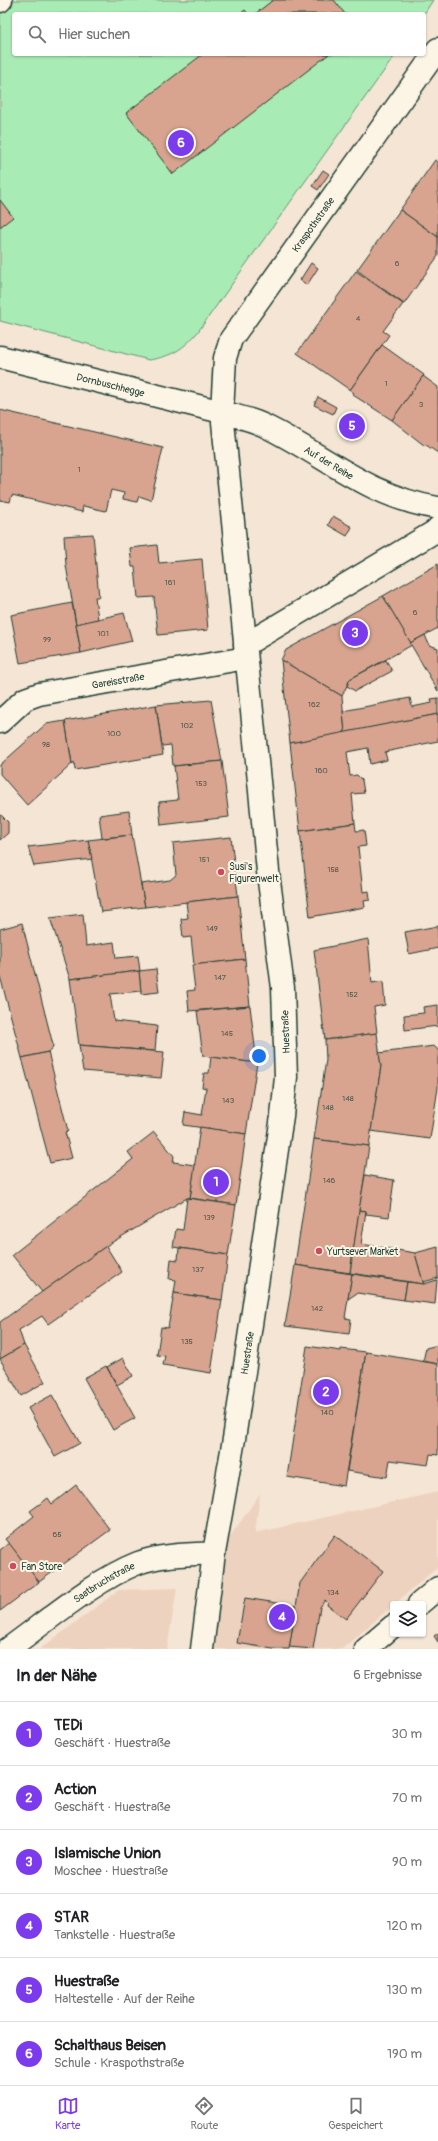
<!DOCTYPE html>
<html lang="de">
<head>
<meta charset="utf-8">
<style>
	:root { --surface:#fff; --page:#f6f6f6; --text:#202124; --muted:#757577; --line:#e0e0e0; --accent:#7c3aed }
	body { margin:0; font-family:Pangolin,sans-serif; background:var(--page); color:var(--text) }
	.controls { position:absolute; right:12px; bottom:12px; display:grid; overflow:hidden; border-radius:4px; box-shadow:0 1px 3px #0004 }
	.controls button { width:36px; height:36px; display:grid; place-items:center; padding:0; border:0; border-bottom:1px solid var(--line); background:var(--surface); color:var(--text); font:20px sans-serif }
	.you { position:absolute; left:259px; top:1056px; width:14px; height:14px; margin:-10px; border:3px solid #fff; border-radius:50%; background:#1a73e8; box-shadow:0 0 0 6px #1a73e833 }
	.badge { display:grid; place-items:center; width:26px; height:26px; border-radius:50%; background:var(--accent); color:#fff; font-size:13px; font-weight:700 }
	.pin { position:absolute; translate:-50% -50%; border:2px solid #fff; box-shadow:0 1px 4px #0006 }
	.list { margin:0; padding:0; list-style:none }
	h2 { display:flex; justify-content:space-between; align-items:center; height:52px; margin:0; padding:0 16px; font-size:17px }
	h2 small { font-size:13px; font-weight:400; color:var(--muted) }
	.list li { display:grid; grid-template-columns:26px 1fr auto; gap:12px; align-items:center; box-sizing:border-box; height:64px; padding:0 16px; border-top:1px solid var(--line) }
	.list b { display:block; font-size:15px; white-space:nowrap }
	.list p { margin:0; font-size:13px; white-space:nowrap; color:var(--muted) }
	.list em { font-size:13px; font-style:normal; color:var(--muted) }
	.icon { flex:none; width:22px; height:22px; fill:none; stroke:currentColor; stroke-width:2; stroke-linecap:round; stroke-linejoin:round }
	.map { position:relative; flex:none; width:438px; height:1649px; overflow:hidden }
	.search { position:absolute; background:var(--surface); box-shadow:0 1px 3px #0004; left:12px; right:12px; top:12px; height:44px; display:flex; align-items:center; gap:10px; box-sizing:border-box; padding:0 14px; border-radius:4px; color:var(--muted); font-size:15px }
	.sheet { height:436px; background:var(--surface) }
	nav { display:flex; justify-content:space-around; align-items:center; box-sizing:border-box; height:56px; border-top:1px solid var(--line); background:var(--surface); font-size:11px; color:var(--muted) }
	nav a { display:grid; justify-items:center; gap:2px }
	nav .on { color:var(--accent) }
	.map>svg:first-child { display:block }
	.built { fill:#edd2bf }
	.green { fill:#a9ebb4; stroke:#649474 }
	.building { fill:#d9a48f; stroke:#1f3d34 }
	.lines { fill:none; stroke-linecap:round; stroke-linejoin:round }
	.minor-casing { stroke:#1f3d34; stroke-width:25 }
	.tertiary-casing { stroke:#1f3d34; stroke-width:25 }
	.secondary-casing { stroke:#1f3d34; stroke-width:25 }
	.minor { stroke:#fcf5e5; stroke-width:22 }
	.tertiary { stroke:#fcf5e5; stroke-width:22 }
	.secondary { stroke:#fcf5e5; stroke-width:22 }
	.poi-dot { fill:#d1495b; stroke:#fcf5e5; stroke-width:1.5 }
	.labels { text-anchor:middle; stroke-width:4; stroke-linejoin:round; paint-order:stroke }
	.number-label { font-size:8px; fill:#4e574b }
	.street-label { font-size:10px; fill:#1f3d34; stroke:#fcf5e5 }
	.poi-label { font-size:10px; fill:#1f3d34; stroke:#fcf5e5; text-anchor:start }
</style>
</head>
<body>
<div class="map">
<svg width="438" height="1649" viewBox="0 0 438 1649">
	<rect width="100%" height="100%" fill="#f5e5d4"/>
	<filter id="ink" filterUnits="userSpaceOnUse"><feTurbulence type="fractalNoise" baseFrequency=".025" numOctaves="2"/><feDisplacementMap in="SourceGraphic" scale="8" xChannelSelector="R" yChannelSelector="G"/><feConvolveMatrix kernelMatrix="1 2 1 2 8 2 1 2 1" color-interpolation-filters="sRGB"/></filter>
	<g filter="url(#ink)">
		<g class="built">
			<path d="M438 1492V1567L342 1649H204L217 1555 260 1494 255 1533Z"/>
			<path d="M177 1588 167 1649H40L119 1590Z"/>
		</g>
		<path class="green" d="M0 0H433L424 14H14V54H396L197 333C182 350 172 356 149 360L0 321Z"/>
		<g class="building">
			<path d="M273 0H334L345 14H255Z"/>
			<path d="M245 10 248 14H240Z"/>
			<path d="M203 54H329L173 174 126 113Z"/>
			<path d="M435 160 438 162V237L400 210Z"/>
			<path d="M323 170 329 174 318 190 312 186Z"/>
			<path d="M0 200 13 217 0 227Z"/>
			<path d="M400 210 438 237V256L404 304 357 270Z"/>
			<path d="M311 263 318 268 307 285 300 280Z"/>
			<path d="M356 271 403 304 383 331 389 335 350 390 297 353Z"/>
			<path d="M382 345 424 375 392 420 353 395 354 393 350 390Z"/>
			<path d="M423 376 438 387V453L426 445 425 446 392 420Z"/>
			<path d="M318 397 336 407 333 414 314 405Z"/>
			<path d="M0 410 163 448 151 500 139 496 137 502 123 499 124 493 111 490 106 511 83 506 82 512 12 495 10 502 0 500Z"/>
			<path d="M333 516 352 527 347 536 328 525Z"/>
			<path d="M93 534 99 597H95L98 619 76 624 66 565 64 536Z"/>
			<path d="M157 545 159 563 202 559 208 630 158 635 154 597 138 598 135 567H132L130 548Z"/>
			<path d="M438 564V628L410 643 383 596Z"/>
			<path d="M383 596 412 645 350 679 342 696 281 660 286 650Z"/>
			<path d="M72 603 81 653 20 663 11 615Z"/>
			<path d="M124 613 132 641 81 653 76 624Z"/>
			<path d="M425 635 429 645 438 648V691L410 643Z"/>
			<path d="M281 660 342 696 345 733 290 743Z"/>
			<path d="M386 660 392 671 355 691 347 686 350 679Z"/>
			<path d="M410 698 412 707 432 703 431 699 438 698V714L345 733 343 711Z"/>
			<path d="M211 700 222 761 173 766 171 745 162 746 156 705Z"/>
			<path d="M156 705 163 755 75 770 74 762 72 764 65 721Z"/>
			<path d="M438 714V741L385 752 387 760 370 764 368 748 347 752 350 776 357 775 362 780 364 793 352 794 355 823 300 831 290 743Z"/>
			<path d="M65 721 72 764 27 805 0 774V765L46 724Z"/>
			<path d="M222 761 229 817 161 825 159 802 178 800 174 766Z"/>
			<path d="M129 811 132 835 102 838 99 815Z"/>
			<path d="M0 814 8 822V833L0 840Z"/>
			<path d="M355 823 356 831 364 830 366 846 358 847 363 892 369 891 370 900 364 901 365 907 310 917 300 831Z"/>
			<path d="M132 835 145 907 101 912 88 840Z"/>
			<path d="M231 837 238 896 145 907 141 884 170 880 176 875 173 843Z"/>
			<path d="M88 840 92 859 34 866 28 847Z"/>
			<path d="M238 896 245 959 194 965 191 937 183 938 181 919 188 918 186 902Z"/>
			<path d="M83 914 86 946 114 942 116 958 138 956 140 971 70 979 50 918Z"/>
			<path d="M22 923 53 1045 52 1049 48 1052 22 1058 0 976V929Z"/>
			<path d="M438 926V948L409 954 405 932Z"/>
			<path d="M368 939 372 983 383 981 385 1005 374 1007 377 1033 325 1040 314 950Z"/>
			<path d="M245 959 250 1006 189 1011 187 991 195 990 192 965Z"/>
			<path d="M156 969 159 992 141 994 139 971Z"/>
			<path d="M139 971 141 991 110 994 114 1021 157 1026 155 1051 79 1045 70 979Z"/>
			<path d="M438 1005V1026L405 1030 404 1015 424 1013 423 1007Z"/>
			<path d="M250 1006 257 1063 203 1056 197 1011Z"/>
			<path d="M377 1033 381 1066 369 1146 314 1139 326 1060 325 1040Z"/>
			<path d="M79 1045 164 1052 161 1078 83 1071Z"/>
			<path d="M434 1046 438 1050V1088L430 1139 371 1131 381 1066 379 1053Z"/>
			<path d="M48 1052 68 1131 65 1132 72 1158 50 1163 22 1058Z"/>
			<path d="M211 1057 257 1063 246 1134 183 1125 185 1112 202 1115 206 1088 202 1087 204 1073H209Z"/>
			<path d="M200 1127 246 1134 236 1205 190 1198Z"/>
			<path d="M154 1132 174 1156 173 1162 195 1165 190 1198H187L109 1244 42 1292 12 1255 133 1159 128 1152Z"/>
			<path d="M314 1139 369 1146 350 1273 295 1265Z"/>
			<path d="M365 1175 394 1180 389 1217 366 1214V1211L359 1210Z"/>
			<path d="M187 1198 236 1205 228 1255 173 1247 176 1229 183 1230Z"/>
			<path d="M359 1210 366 1211 361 1244 415 1253 424 1284 350 1273Z"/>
			<path d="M106 1246 122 1272 48 1324 42 1316 19 1330 24 1345 0 1359V1322Z"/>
			<path d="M438 1247V1278L423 1282 415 1253Z"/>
			<path d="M179 1248 228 1255 222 1300 174 1293 176 1280 169 1279 171 1259 178 1260Z"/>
			<path d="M295 1265 352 1274 345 1318 351 1319 349 1334 285 1326Z"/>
			<path d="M352 1274 407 1282 404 1300 357 1293 348 1299Z"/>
			<path d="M437 1280 435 1304 404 1300 407 1282 424 1284Z"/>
			<path d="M174 1293 222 1300 211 1373 163 1365 165 1356 157 1355 161 1327 168 1328Z"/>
			<path d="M24 1345 45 1382 21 1396 0 1359Z"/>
			<path d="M438 1345V1364L423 1361 426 1348Z"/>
			<path d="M307 1346 341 1351V1349L366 1352 344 1486 287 1477Z"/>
			<path d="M366 1352 438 1364V1455L430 1454 428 1465 390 1460 387 1477 347 1471Z"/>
			<path d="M123 1358 133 1376 117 1385 107 1367Z"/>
			<path d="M106 1366 135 1418 113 1430 84 1378Z"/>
			<path d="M52 1395 80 1443 55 1457 28 1408Z"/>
			<path d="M76 1485 110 1530 39 1582 5 1539 34 1516 30 1511 48 1498 52 1504Z"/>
			<path d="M335 1535 383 1571 346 1619 327 1605 328 1603 325 1600 320 1607 313 1649 289 1647 300 1583Z"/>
			<path d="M9 1543 39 1582 0 1611V1550Z"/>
			<path d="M245 1598 296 1606 289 1649H273L237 1643Z"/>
			<path d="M438 1633V1642L434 1636Z"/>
		</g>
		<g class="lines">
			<defs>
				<g id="minor">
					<path d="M0 1 1 0"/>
					<path id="s1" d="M222 412 225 358 231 339 438 49"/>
					<path id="s2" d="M0 722 25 699 39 694 246 658"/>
					<path d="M419 1604 438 1588"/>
					<path d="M366 1649 393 1626"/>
				</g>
				<g id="tertiary">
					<path id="s3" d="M0 357 222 412"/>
					<path d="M202 1649 214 1553"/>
				</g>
				<g id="secondary">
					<path d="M245 645 434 532 438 528"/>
					<path id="s4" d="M8 1649C47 1621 95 1580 138 1563 162 1554 190 1555 214 1553L234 1439 282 1116 286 1077 283 988 269 881 222 412C235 416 250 419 263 425 324 454 368 497 438 508"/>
				</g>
			</defs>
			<use href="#minor" class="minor-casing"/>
			<use href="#tertiary" class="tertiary-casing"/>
			<use href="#secondary" class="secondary-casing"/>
			<use href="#minor" class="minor"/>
			<use href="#tertiary" class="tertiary"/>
			<use href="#secondary" class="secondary"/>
		</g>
	</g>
	<g class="poi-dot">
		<circle cx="221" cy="872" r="4"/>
		<circle cx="319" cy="1251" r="4"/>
		<circle cx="13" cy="1566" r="4"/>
	</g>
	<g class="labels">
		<g class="number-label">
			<text x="397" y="266">6</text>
			<text x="358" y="321">4</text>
			<text x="386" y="386">1</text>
			<text x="421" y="407">3</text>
			<text x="79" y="472">1</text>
			<text x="170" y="585">161</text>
			<text x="415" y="615">6</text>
			<text x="103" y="636">101</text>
			<text x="47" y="642">99</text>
			<text x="314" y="707">162</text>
			<text x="187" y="728">102</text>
			<text x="114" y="736">100</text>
			<text x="46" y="747">98</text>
			<text x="321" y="773">160</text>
			<text x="201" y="786">153</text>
			<text x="204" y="862">151</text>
			<text x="333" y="872">158</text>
			<text x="212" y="931">149</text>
			<text x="220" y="980">147</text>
			<text x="352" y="997">152</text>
			<text x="227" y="1036">145</text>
			<text x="348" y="1101">148</text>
			<text x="228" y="1103">143</text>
			<text x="328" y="1110">148</text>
			<text x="329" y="1183">146</text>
			<text x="209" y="1220">139</text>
			<text x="198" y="1272">137</text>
			<text x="317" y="1311">142</text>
			<text x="187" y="1344">135</text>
			<text x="327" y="1415">140</text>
			<text x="57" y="1537">65</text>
			<text x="333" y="1595">134</text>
		</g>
		<g class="street-label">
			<text dy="4" stroke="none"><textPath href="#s1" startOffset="215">Kraspothstraße</textPath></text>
			<text dy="4" stroke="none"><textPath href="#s3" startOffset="114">Dornbuschhegge</textPath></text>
			<text dy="4" stroke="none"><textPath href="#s4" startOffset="1502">Auf der Reihe</textPath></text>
			<text dy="4" stroke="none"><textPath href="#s2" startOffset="129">Gareisstraße</textPath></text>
			<text transform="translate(285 1032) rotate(-92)" y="4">Huestraße</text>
			<text dy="4" stroke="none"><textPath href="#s4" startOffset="436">Huestraße</textPath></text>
			<text dy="4" stroke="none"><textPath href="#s4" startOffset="117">Saatbruchstraße</textPath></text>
		</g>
		<g class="poi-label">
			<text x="229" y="870">Susi's<tspan x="229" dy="12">Figurenwelt</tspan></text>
			<text x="327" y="1255">Yurtsever Market</text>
			<text x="21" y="1570">Fan Store</text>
		</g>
	</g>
</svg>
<div class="controls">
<button><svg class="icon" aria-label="layers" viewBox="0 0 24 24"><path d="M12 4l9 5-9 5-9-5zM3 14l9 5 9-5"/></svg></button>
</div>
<div class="you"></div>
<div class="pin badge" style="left:216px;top:1182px">1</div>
<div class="pin badge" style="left:326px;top:1392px">2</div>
<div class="pin badge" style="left:355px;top:633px">3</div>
<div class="pin badge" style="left:282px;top:1617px">4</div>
<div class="pin badge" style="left:352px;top:426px">5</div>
<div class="pin badge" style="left:181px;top:143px">6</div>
<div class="search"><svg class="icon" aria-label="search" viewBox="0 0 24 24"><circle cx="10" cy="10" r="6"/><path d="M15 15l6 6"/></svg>Hier suchen</div>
</div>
<section class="sheet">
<h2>In der Nähe<small>6 Ergebnisse</small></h2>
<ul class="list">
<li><span class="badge">1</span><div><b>TEDi</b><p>Geschäft · Huestraße</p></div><em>30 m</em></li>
<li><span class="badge">2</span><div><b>Action</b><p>Geschäft · Huestraße</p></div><em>70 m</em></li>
<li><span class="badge">3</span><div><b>Islamische Union</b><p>Moschee · Huestraße</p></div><em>90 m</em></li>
<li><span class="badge">4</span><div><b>STAR</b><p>Tankstelle · Huestraße</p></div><em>120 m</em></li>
<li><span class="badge">5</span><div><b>Huestraße</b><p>Haltestelle · Auf der Reihe</p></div><em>130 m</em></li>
<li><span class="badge">6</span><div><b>Schalthaus Beisen</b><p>Schule · Kraspothstraße</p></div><em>190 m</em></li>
</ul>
</section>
<nav>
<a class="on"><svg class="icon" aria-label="map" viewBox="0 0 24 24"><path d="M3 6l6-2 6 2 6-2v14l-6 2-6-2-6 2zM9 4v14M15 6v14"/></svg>Karte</a>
<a><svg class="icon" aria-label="directions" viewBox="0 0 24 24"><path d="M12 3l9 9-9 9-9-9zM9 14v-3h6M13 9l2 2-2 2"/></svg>Route</a>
<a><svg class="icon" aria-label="saved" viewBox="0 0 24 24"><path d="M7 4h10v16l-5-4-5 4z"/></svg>Gespeichert</a>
</nav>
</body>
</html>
